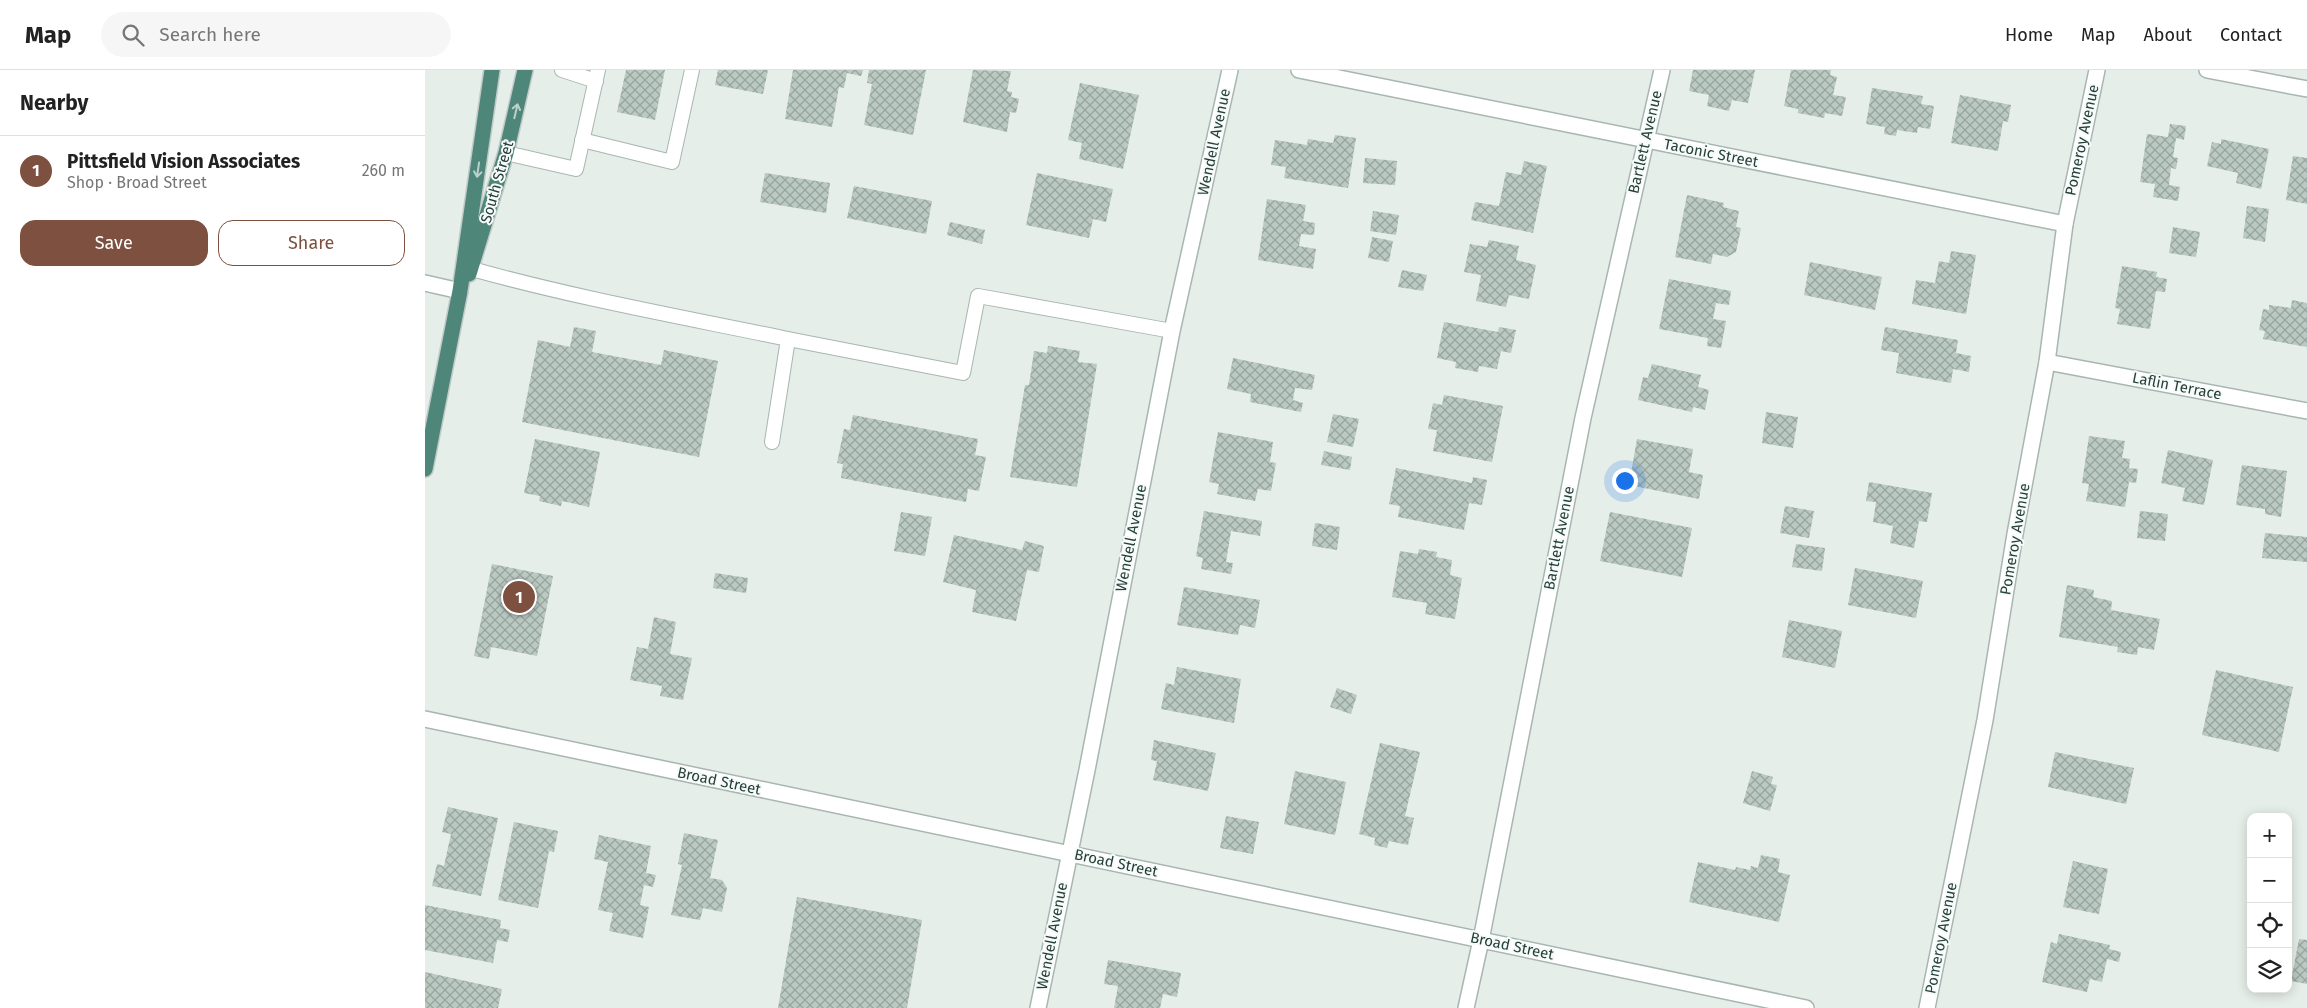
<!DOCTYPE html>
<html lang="en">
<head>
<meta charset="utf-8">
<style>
	:root { --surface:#fff; --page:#f6f6f6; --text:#222; --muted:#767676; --line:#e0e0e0; --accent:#7d5040 }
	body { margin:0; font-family:"Fira Sans",sans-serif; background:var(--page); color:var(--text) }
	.controls { position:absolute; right:15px; bottom:15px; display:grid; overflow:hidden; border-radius:10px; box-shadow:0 2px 12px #0003 }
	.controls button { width:45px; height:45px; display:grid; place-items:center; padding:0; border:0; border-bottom:1px solid var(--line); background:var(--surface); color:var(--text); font:25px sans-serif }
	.you { position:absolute; left:1199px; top:410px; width:18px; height:18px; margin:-12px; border:4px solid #fff; border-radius:50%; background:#1a73e8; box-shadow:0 0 0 8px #1a73e833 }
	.badge { display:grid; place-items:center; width:32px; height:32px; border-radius:50%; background:var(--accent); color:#fff; font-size:16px; font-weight:700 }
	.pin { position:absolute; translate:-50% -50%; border:2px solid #fff; box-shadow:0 1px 5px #0006 }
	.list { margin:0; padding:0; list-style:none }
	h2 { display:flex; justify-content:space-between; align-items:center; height:65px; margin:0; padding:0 20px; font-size:21px }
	h2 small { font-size:16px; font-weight:400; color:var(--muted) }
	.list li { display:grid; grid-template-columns:32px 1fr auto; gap:15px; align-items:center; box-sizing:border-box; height:70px; padding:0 20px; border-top:1px solid var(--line) }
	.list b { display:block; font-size:19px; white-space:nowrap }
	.list p { margin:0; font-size:16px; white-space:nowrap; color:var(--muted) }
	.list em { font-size:16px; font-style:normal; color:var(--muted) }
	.actions { display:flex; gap:10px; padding:15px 20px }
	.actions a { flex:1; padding:11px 0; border:1px solid var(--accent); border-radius:15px; text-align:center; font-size:18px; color:var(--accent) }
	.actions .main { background:var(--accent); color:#fff }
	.icon { flex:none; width:28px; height:28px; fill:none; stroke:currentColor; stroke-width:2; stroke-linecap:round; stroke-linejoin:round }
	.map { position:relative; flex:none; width:1882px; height:938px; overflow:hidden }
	header { display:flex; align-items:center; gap:30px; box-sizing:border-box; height:70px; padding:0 25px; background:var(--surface); border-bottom:1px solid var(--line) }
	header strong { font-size:24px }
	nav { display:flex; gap:28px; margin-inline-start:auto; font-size:18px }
	.search { width:350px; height:45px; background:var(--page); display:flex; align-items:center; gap:12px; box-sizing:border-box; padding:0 18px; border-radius:28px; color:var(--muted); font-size:19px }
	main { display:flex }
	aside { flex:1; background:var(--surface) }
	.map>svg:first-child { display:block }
	.building { fill:url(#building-cross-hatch) }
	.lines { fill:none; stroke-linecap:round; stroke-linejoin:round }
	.service-casing { stroke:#a8b6b1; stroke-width:16 }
	.minor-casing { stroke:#a8b6b1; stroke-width:18 }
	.tertiary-casing { stroke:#a8b6b1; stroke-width:18 }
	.trunk-casing { stroke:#c2cac8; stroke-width:18 }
	.service { stroke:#fff; stroke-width:14 }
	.minor { stroke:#fff; stroke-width:15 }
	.tertiary { stroke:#fff; stroke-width:15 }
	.trunk { stroke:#4e867a; stroke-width:15 }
	.oneway { stroke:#bbd1cc }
	.labels { text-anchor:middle; stroke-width:4; stroke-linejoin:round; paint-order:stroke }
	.street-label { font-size:15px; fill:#254039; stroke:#f6faf8 }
</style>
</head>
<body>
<header>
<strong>Map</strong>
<div class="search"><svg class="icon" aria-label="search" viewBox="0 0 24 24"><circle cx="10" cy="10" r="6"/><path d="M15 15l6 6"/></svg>Search here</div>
<nav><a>Home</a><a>Map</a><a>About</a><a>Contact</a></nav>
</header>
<main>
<aside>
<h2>Nearby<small></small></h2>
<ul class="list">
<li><span class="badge">1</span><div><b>Pittsfield Vision Associates</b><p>Shop · Broad Street</p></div><em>260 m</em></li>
</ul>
<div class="actions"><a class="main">Save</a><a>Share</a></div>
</aside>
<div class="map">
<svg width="1882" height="938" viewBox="0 0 1882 938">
	<defs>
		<pattern id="building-cross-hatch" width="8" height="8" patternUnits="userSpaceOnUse" patternTransform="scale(1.25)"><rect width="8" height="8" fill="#bbc9c3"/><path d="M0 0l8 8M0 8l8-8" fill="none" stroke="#98a59f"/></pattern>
	</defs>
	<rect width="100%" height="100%" fill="#e6eeea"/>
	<g class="building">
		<path d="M201 0H240L230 50 192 42Z"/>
		<path d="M293 0H343L338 24 290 15Z"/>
		<path d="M368 0H438L436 6 422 3 419 18 414 17 407 57 360 49Z"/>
		<path d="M444 0H501L488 65 439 55 447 14 442 13Z"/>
		<path d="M548 0 586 1 582 21 587 22 586 27 594 29 591 43 585 42 582 62 538 52Z"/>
		<path d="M1268 0H1330L1323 33 1307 30 1304 41 1282 36 1284 25 1264 21Z"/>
		<path d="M1366 0H1406L1405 5 1412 7 1408 25 1421 27 1417 46 1400 43 1399 48 1373 43V39L1359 36Z"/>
		<path d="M655 13 714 25 698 99 654 89 657 73 643 70Z"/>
		<path d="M1447 18 1498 26 1496 34 1509 36 1505 59 1493 57 1492 63 1472 60 1471 66 1459 64 1460 57 1441 54Z"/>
		<path d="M1535 25 1586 35 1583 52 1578 51 1573 81 1526 73Z"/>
		<path d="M1745 54 1761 56 1759 70 1751 68 1748 87 1753 88 1751 99 1746 98 1744 115 1755 117 1753 131 1728 127 1730 114 1715 112 1722 64 1743 67Z"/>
		<path d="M910 65 931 68 923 118 859 108 861 97 846 95 850 70 882 75 883 69 908 73Z"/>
		<path d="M1796 69 1844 79 1836 119 1811 113 1813 103 1782 96 1787 72 1796 74Z"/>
		<path d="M1868 86 1882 88V134L1861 130Z"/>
		<path d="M940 88 972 91 970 115 938 113Z"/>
		<path d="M1099 91 1122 96 1108 163 1046 150 1050 132 1074 136 1081 102 1096 105Z"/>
		<path d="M340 103 405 113 401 143 335 132Z"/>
		<path d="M612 103 688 119 681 152 668 149 664 168 601 155Z"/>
		<path d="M429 116 507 131 501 164 422 148Z"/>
		<path d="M1262 125 1299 133 1298 137 1314 141 1311 157 1316 158 1311 182 1302 187 1288 184 1286 194 1250 187Z"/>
		<path d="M842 129 881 135 878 151 890 153 889 165 876 164 874 176 891 179 888 199 833 190Z"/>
		<path d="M1822 136 1844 139 1840 172 1818 168Z"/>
		<path d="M948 141 974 145 971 165 945 161Z"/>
		<path d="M525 152 560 160 557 174 522 165Z"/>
		<path d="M1748 157 1775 162 1771 187 1744 183Z"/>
		<path d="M947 167 968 171 964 192 943 188Z"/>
		<path d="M1064 170 1094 176 1091 190 1111 195 1104 229 1084 225 1081 237 1051 231 1056 205 1039 202 1045 174 1062 177Z"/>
		<path d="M1526 181 1551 185 1541 244 1487 234 1491 210 1510 213 1514 191 1524 193Z"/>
		<path d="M1385 192 1457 207 1450 240 1379 225Z"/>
		<path d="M1697 196 1732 202 1731 207 1742 209 1740 222 1731 221 1725 259 1692 254 1695 239 1690 238Z"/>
		<path d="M977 200 1002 205 998 221 973 217Z"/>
		<path d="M1244 209 1306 221 1304 235 1291 233 1288 249 1301 251 1296 278 1282 276 1283 268 1234 259Z"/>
		<path d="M1867 230 1882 233V277L1838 269 1840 261 1834 260 1838 239 1844 240V235L1866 238Z"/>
		<path d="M1019 252 1073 262 1074 257 1091 260 1086 283 1076 281 1072 299 1054 296 1053 302 1030 298 1031 292 1012 288Z"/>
		<path d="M149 257 171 261 167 282 236 295 239 280 293 291 274 387 97 352 113 270 145 277Z"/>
		<path d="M1460 257 1533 270 1531 283 1546 286 1544 302 1528 299 1526 313 1471 303 1474 283 1456 280Z"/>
		<path d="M623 276 655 281 653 292 672 294 652 417 585 407 600 315H604L609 281 622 283Z"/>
		<path d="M808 288 890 305 887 320 870 318 868 330 878 333 876 342 825 332 826 324 802 319Z"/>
		<path d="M1227 294 1276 305 1273 317 1284 320 1280 340 1268 337 1267 342 1213 330 1218 307 1223 308Z"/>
		<path d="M1019 325 1078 336 1067 392 1008 381 1012 360 1003 359 1008 333 1017 335Z"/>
		<path d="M1341 342 1373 347 1368 378 1337 373Z"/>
		<path d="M908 344 934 349 928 377 902 372Z"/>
		<path d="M428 345 553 369 550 385 561 387 554 421 543 419 541 432 416 408 418 394 412 393 419 359 425 360Z"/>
		<path d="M793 362 848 372 845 392 851 393 846 421 833 419 830 431 792 424 794 414 784 412Z"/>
		<path d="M1664 366 1700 371 1697 388 1705 389 1704 398 1713 399 1711 413 1704 412 1700 437 1661 431 1664 414 1657 413Z"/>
		<path d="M110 369 175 382 164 437 137 431 136 436 114 431 115 426 99 423Z"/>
		<path d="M1212 369 1268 379 1264 402 1278 405 1274 429 1204 415Z"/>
		<path d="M1743 380 1788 390 1779 435 1757 431 1760 418 1736 413Z"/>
		<path d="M899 381 927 387 925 400 896 395Z"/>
		<path d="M1817 395 1862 401 1856 447 1840 444V439L1811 435Z"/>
		<path d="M971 398 1047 413 1048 407 1062 410 1057 435 1044 433 1039 460 973 447 975 436 964 434Z"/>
		<path d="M1444 412 1507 423 1502 452 1494 451 1489 478 1465 473 1468 456 1448 452 1451 432 1441 431Z"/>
		<path d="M1360 436 1389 441 1384 468 1355 463Z"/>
		<path d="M779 441 837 451 835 466 806 461 801 492 808 493 806 504 776 499 778 488 771 486Z"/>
		<path d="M1715 441 1743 444 1740 471 1712 468Z"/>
		<path d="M476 442 507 447 500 486 469 481Z"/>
		<path d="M1185 442 1267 458 1257 507 1175 491Z"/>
		<path d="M890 453 915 457 912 480 887 476Z"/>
		<path d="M1840 463 1882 467V492L1837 488Z"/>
		<path d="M529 465 597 480 600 471 619 476 614 502 602 500 591 551 547 542 551 520 518 512Z"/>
		<path d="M1371 474 1400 478 1397 501 1367 497Z"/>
		<path d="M994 479 1012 482 1011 487 1027 490 1025 505 1037 508 1030 549 1000 544 1002 533 967 527 975 481 993 484Z"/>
		<path d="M67 494 128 506 112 586 66 577 64 589 49 586Z"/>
		<path d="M1430 498 1498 511 1491 548 1423 535Z"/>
		<path d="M290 503 323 508 321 523 288 518Z"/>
		<path d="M1642 515 1669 520 1668 527 1687 531 1686 540 1735 549 1729 580 1713 577 1712 585 1692 582 1693 577 1634 567Z"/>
		<path d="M759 517 835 530 830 558 815 555 813 565 752 555Z"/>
		<path d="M229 547 251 552 245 584 267 588 258 630 235 626 237 616 205 610 212 577 223 579Z"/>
		<path d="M1364 550 1417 561 1410 598 1357 587Z"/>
		<path d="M752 597 816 609 809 653 736 639 741 613 749 615Z"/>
		<path d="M1791 600 1868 617 1854 682 1777 665Z"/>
		<path d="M912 618 932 625 926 644 905 637Z"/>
		<path d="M729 670 791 683 783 721 728 710 732 691 726 690Z"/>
		<path d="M955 673 995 682 980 746 989 748 983 775 964 771 962 778 949 775 950 768 934 764Z"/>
		<path d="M1630 682 1709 698 1701 734 1623 717Z"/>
		<path d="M870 701 921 712 910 765 859 754Z"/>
		<path d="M1327 701 1348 707 1346 714 1352 715 1345 741 1318 733Z"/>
		<path d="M23 737 73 748 56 826 7 816 12 794 19 796 26 764 17 762Z"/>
		<path d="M801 746 834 752 828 784 795 778Z"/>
		<path d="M89 752 133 761 129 782 124 781 113 838 73 830Z"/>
		<path d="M259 763 293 770 285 808 297 810 302 818 297 842 278 838 275 850 246 845 257 795 253 794Z"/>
		<path d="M174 765 226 776 221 803 231 805 228 817 219 815 215 835 224 837 218 868 184 861 188 843 173 840 183 792 169 789Z"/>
		<path d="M1336 785 1355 789 1353 802 1365 805 1354 852 1264 832 1273 792 1310 800 1311 797 1325 800 1326 796 1333 798Z"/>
		<path d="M1648 791 1683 799 1674 844 1638 837Z"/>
		<path d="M372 827 497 850 482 938H353Z"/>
		<path d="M0 835 76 850 75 858 85 860 83 872 72 870 68 893 0 880Z"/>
		<path d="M1634 864 1685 875 1684 879 1696 882 1694 892 1682 889 1677 912 1665 909 1662 922 1617 912 1626 872 1632 874Z"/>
		<path d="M1874 869 1882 870V914L1866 911Z"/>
		<path d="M683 890 756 903 752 927 738 924 735 938H689L693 916 679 914Z"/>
		<path d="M0 902 77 919 73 938H0Z"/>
	</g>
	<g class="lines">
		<defs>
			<g id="service">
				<path d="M137 0 171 11"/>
				<path d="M157 70 247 92 267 0"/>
				<path d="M81 83 151 99 173 0"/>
				<path d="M47 199C151 228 257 247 363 269L347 372"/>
				<path d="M363 269 538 303 553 226 747 261"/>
			</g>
			<g id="minor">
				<path d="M874 0 1640 154"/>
				<path d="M1782 0 1882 19"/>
				<path d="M0 213 35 221"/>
				<path d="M1622 292 1882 341"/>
				<path d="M0 649 1381 938"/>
				<path d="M613 938 662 700 747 261 805 0"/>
				<path d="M1041 938 1056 870 1158 348 1237 0"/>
			</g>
			<path id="tertiary" d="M1502 938 1560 650 1590 464 1622 292 1640 154 1672 0"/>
			<g id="trunk">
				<path d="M44 204 81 83 100 0"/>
				<path d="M0 399 35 221 67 0"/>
			</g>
		</defs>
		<use href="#service" class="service-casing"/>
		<use href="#minor" class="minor-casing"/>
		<use href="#tertiary" class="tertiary-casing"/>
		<use href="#trunk" class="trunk-casing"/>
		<use href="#service" class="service"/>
		<use href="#minor" class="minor"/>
		<use href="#tertiary" class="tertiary"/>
		<use href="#trunk" class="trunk"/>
	</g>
	<defs><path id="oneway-shaft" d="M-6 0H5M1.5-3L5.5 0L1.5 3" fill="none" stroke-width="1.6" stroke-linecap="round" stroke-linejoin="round" transform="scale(1.25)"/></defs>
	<g class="oneway">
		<use href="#oneway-shaft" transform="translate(91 41) rotate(-77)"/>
		<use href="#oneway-shaft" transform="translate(53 100) rotate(98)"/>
	</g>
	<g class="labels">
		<g class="street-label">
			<text transform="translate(1657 70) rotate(-78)" y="5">Pomeroy Avenue</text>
			<text transform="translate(789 72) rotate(-78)" y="5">Wendell Avenue</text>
			<text transform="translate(1220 72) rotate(-77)" y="5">Bartlett Avenue</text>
			<text transform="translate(1286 83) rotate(11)" y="5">Taconic Street</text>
			<text transform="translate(72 112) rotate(-74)" y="5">South Street</text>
			<text transform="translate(1752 316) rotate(11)" y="5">Laflin Terrace</text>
			<text transform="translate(706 468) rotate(-79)" y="5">Wendell Avenue</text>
			<text transform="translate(1134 468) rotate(-79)" y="5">Bartlett Avenue</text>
			<text transform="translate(1590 469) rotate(-80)" y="5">Pomeroy Avenue</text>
			<text transform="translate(294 711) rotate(12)" y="5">Broad Street</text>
			<text transform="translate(691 793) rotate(12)" y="5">Broad Street</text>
			<text transform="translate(627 866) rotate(-79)" y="5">Wendell Avenue</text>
			<text transform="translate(1516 868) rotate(-79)" y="5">Pomeroy Avenue</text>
			<text transform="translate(1087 876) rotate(12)" y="5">Broad Street</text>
		</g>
	</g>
</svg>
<div class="controls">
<button>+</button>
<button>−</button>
<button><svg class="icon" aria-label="locate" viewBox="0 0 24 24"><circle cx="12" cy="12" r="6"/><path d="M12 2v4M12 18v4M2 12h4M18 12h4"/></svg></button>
<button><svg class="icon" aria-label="layers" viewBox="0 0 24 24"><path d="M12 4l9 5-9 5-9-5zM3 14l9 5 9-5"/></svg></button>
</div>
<div class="you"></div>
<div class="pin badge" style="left:94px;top:527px">1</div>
</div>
</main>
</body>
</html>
